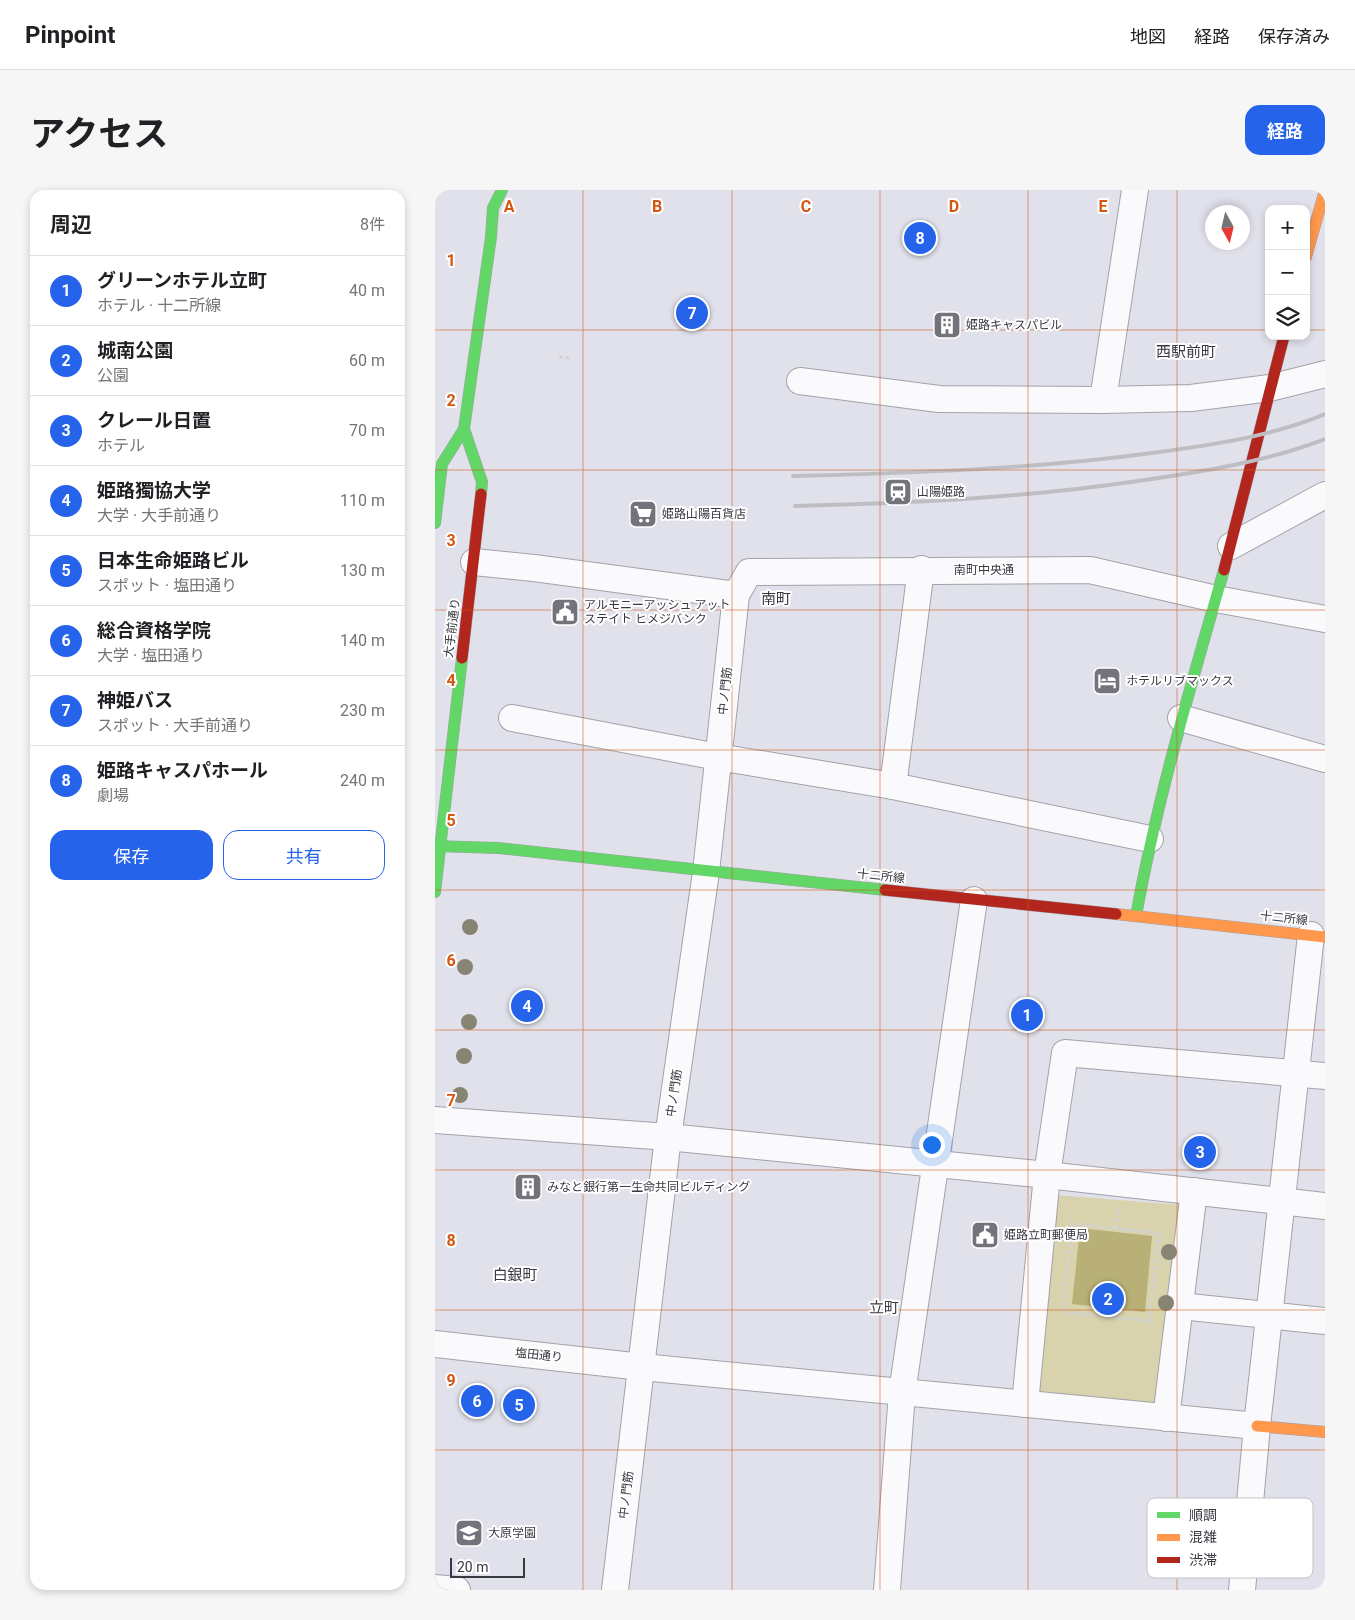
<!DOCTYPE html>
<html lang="ja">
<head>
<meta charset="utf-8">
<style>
	:root { --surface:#fff; --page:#f6f6f6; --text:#202124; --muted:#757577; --line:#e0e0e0; --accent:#2563eb }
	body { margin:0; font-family:Roboto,"Noto Sans JP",sans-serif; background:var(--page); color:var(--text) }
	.controls { position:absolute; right:15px; top:15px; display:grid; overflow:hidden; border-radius:10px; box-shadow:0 2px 8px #0003 }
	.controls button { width:45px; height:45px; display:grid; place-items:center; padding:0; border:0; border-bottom:1px solid var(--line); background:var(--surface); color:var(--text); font:25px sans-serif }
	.compass { position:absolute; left:770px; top:15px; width:45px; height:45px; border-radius:50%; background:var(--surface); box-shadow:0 2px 8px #0003; rotate:172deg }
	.scale { position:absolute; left:15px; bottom:12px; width:75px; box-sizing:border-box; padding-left:5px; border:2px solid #383840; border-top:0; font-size:14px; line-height:18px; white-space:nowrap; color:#383840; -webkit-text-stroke:4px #fff; paint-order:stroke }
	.you { position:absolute; left:496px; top:954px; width:18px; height:18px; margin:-12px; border:4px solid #fff; border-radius:50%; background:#1a73e8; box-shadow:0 0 0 8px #1a73e833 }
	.badge { display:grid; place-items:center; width:32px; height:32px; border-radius:50%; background:var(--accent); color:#fff; font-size:16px; font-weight:700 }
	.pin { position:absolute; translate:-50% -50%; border:2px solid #fff; box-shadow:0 1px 5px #0006 }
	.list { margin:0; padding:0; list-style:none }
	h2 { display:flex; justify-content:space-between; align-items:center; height:65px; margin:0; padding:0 20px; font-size:21px }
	h2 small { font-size:16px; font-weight:400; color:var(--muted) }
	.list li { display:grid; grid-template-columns:32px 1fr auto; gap:15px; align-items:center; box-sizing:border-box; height:70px; padding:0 20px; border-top:1px solid var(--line) }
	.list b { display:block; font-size:19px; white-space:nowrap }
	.list p { margin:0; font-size:16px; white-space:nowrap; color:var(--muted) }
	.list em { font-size:16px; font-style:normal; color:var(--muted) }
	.actions { display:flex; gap:10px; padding:15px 20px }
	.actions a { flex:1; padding:11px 0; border:1px solid var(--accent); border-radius:15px; text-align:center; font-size:18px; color:var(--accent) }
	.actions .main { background:var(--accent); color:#fff }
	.icon { flex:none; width:28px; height:28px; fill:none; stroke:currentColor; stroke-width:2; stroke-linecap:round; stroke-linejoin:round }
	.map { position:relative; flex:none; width:890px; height:1400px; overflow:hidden; border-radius:15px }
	header { display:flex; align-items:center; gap:30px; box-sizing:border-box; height:70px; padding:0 25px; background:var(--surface); border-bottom:1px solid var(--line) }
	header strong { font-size:24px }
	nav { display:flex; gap:28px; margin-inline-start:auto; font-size:18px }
	.intro { display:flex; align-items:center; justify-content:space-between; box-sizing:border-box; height:120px; padding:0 30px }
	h1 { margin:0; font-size:35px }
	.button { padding:12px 22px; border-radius:15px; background:var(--accent); color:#fff; font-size:18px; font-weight:700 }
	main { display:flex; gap:30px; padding:0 30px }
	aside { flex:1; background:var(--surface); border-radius:15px; box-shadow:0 2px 8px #0003 }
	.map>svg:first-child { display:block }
	.green { fill:#d8d3ac }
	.water { fill:#b8b076 }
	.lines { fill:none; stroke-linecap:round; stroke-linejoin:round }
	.street-casing { stroke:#a2a2a9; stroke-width:28 }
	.fast-casing { stroke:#a2a2a9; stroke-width:12 }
	.slow-casing { stroke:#a2a2a9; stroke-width:12 }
	.jam-casing { stroke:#a2a2a9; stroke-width:12 }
	.path { stroke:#d2d2d4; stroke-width:3; stroke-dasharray:4 2.5; stroke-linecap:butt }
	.street { stroke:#fafafc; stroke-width:26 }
	.fast { stroke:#63d668; stroke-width:11 }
	.slow { stroke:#ff974d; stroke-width:11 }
	.jam { stroke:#b3261e; stroke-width:11 }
	.rail { stroke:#bebec2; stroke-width:4 }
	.tree { fill:#878474 }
	.grid { fill:none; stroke:#d65611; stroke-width:1; stroke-opacity:0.55 }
	.labels { text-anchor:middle; stroke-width:4; stroke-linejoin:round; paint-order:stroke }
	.poi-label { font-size:12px; fill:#383840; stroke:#fff; text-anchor:start }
	.street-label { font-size:12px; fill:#383840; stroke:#fff }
	.quarter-label { font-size:15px; fill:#383840; stroke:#fff }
	.key { fill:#fff; stroke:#c3c3c6; stroke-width:1 }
	.key-label { font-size:14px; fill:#383840 }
	.grid-label { font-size:16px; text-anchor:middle; font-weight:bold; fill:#d65611; stroke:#fff; stroke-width:4; stroke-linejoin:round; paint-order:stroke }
</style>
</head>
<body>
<header>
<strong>Pinpoint</strong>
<nav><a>地図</a><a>経路</a><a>保存済み</a></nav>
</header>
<div class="intro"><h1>アクセス</h1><a class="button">経路</a></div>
<main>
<aside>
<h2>周辺<small>8件</small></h2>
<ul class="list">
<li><span class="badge">1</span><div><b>グリーンホテル立町</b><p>ホテル · 十二所線</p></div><em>40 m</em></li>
<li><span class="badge">2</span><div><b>城南公園</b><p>公園</p></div><em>60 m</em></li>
<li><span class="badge">3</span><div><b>クレール日置</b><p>ホテル</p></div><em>70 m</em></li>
<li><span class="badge">4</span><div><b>姫路獨協大学</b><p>大学 · 大手前通り</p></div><em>110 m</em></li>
<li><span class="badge">5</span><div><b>日本生命姫路ビル</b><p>スポット · 塩田通り</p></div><em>130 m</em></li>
<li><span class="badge">6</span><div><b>総合資格学院</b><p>大学 · 塩田通り</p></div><em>140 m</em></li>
<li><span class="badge">7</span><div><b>神姫バス</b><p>スポット · 大手前通り</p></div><em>230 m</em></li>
<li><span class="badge">8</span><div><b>姫路キャスパホール</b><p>劇場</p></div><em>240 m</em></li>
</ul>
<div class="actions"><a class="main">保存</a><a>共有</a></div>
</aside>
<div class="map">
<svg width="890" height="1400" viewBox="0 0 890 1400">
	<rect width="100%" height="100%" fill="#e1e1ec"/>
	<path class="green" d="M621 1005 747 1015 721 1216 602 1203Z"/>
	<path class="water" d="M645 1038 717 1046 710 1122 637 1114Z"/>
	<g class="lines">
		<defs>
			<g id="street">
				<path d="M365 191 504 209 668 210 756 208 835 198 890 184"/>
				<path d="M668 210 700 0"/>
				<path d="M796 356 890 305"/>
				<path d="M39 372 99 378 301 405 314 382 655 380 781 409 890 429"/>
				<path d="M77 528 283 567 458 596 715 649"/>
				<path d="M746 528 890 569"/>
				<path d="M458 596 486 379"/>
				<path d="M0 930 233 947 612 985 890 1016"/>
				<path d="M745 1116 890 1131"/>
				<path d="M0 1154 207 1177 822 1236"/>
				<path d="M590 1214 612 985 630 863 890 886"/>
				<path d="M731 1228 759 1001"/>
				<path d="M0 1398 22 1400"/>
				<path d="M180 1400 233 947 271 682 301 405"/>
				<path d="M452 1400 467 1203 539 710"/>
				<path d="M807 1400 822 1236 876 745"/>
			</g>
			<g id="fast">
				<path d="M29 239 47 292 46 304"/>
				<path d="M0 333 7 274 29 239 56 47 58 18 67 0"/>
				<path d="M0 656 63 658 450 700"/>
				<path d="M0 702 27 468"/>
				<path d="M701 726C722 609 756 495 789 380"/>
			</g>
			<g id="slow">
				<path d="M871 67 890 0"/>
				<path d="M681 724 890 747"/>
				<path d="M822 1236 890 1242"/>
			</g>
			<g id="jam">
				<path d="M789 380 849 146"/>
				<path d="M27 468 46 304"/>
				<path d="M450 700 681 724"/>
			</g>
		</defs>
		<use href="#street" class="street-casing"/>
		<use href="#fast" class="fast-casing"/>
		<use href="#slow" class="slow-casing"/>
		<use href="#jam" class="jam-casing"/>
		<g class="path">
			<path d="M124 167 137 168"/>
			<path d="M681 1039 683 1017"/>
			<path d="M714 1131 724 1043 637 1034 628 1122 714 1131 719 1132"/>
		</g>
		<use href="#street" class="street"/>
		<use href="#fast" class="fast"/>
		<use href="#slow" class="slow"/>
		<use href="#jam" class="jam"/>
		<g class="rail">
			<path d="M358 286C478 283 598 279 717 263 776 255 835 247 890 224"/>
			<path d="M360 316C477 313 587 308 703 291 766 282 830 272 890 249"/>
		</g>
	</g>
	<g class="tree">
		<circle cx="35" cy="737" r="8"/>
		<circle cx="30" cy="777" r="8"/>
		<circle cx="34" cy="832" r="8"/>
		<circle cx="29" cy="866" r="8"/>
		<circle cx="25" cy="905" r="8"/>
		<circle cx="734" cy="1062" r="8"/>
		<circle cx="731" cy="1113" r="8"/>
	</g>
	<path class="grid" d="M148 0V1400M297 0V1400M445 0V1400M593 0V1400M742 0V1400M0 140H834M871 140H890M0 280H890M0 420H890M0 560H890M0 700H890M0 840H890M0 980H890M0 1120H890M0 1260H890"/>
	<defs>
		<symbol id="building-square" viewBox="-11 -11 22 22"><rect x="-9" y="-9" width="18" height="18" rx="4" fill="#73737c" stroke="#fff"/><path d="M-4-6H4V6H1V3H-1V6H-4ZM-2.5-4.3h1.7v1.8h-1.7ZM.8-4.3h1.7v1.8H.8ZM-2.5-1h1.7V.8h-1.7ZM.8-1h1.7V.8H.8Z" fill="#fff"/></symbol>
		<symbol id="station-square" viewBox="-11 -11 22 22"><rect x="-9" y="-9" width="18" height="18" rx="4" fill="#73737c" stroke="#fff"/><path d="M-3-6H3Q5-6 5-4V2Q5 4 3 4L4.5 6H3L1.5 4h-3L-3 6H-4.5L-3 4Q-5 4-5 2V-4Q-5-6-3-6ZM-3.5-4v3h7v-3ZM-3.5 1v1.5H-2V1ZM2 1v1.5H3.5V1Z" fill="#fff"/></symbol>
		<symbol id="supermarket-square" viewBox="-11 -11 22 22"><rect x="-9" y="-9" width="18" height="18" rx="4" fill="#73737c" stroke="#fff"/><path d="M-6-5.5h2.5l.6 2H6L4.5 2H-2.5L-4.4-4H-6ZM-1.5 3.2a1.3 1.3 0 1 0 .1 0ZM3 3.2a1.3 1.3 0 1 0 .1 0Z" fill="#fff"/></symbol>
		<symbol id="civic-square" viewBox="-11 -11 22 22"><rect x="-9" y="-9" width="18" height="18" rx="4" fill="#73737c" stroke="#fff"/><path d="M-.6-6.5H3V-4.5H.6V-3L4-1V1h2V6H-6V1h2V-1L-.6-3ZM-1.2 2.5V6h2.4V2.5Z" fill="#fff"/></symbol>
		<symbol id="hotel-square" viewBox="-11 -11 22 22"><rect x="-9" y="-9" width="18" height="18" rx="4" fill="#73737c" stroke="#fff"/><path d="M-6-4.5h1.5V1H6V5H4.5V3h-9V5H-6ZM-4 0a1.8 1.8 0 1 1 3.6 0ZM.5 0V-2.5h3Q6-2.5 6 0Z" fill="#fff"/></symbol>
		<symbol id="university-square" viewBox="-11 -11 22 22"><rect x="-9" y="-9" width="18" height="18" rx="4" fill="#73737c" stroke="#fff"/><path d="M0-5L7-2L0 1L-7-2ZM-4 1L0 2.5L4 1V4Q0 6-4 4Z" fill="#fff"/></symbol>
	</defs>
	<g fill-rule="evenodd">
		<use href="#building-square" x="496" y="119" width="32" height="32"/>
		<use href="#station-square" x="447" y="286" width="32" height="32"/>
		<use href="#supermarket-square" x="192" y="308" width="32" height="32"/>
		<use href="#civic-square" x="114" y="406" width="32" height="32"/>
		<use href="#hotel-square" x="656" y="475" width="32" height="32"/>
		<use href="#building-square" x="77" y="981" width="32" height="32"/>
		<use href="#civic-square" x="534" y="1029" width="32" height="32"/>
		<use href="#university-square" x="18" y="1327" width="32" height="32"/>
	</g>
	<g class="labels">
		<g class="poi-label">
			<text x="531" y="139">姫路キャスパビル</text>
			<text x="482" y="306">山陽姫路</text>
			<text x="227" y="328">姫路山陽百貨店</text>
			<text x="149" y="419">アルモニーアッシュ アット<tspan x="149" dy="14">ステイト ヒメジバンク</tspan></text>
			<text x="691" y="495">ホテルリブマックス</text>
			<text x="112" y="1001">みなと銀行第一生命共同ビルディング</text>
			<text x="569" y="1049">姫路立町郵便局</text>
			<text x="53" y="1347">大原学園</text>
		</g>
		<g class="street-label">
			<text x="549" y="384">南町中央通</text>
			<text transform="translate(17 438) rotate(-83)" y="4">大手前通り</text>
			<text transform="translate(290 501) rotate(-84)" y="4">中ノ門筋</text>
			<text transform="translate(446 686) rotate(6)" y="4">十二所線</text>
			<text transform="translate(849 728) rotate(6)" y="4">十二所線</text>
			<text transform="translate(239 903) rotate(-82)" y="4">中ノ門筋</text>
			<text transform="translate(104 1165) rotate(6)" y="4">塩田通り</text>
			<text transform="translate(191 1305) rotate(-83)" y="4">中ノ門筋</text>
		</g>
		<g class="quarter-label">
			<text x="751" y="167">西駅前町</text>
			<text x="341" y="414">南町</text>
			<text x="80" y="1090">白銀町</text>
			<text x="449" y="1123">立町</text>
		</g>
	</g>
	<rect x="712" y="1308" width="166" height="80" rx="8" class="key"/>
	<rect x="722" y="1322" width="23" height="6" fill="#63d668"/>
	<rect x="722" y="1344" width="23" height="7" fill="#ff974d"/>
	<rect x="722" y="1367" width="23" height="6" fill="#b3261e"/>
	<g class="key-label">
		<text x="754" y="1330">順調</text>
		<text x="754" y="1352">混雑</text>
		<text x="754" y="1375">渋滞</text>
	</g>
	<g class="grid-label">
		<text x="74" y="22">A</text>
		<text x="222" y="22">B</text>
		<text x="371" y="22">C</text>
		<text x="519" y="22">D</text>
		<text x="668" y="22">E</text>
		<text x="16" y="76">1</text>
		<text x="16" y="216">2</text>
		<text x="16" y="356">3</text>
		<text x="16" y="496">4</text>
		<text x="16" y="636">5</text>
		<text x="16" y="776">6</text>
		<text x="16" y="916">7</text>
		<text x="16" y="1056">8</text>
		<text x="16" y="1196">9</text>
	</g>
</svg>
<div class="controls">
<button>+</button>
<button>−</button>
<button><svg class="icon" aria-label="layers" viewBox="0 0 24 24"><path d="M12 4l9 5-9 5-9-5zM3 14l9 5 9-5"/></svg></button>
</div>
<svg class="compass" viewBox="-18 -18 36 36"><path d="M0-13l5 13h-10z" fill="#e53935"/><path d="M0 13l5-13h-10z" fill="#757577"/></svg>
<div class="scale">20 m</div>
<div class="you"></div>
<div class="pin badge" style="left:592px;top:825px">1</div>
<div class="pin badge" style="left:673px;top:1109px">2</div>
<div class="pin badge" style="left:765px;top:962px">3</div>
<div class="pin badge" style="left:92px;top:816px">4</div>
<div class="pin badge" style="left:84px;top:1215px">5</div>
<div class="pin badge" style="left:42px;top:1211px">6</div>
<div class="pin badge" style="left:257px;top:123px">7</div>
<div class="pin badge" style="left:485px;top:48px">8</div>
</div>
</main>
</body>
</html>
